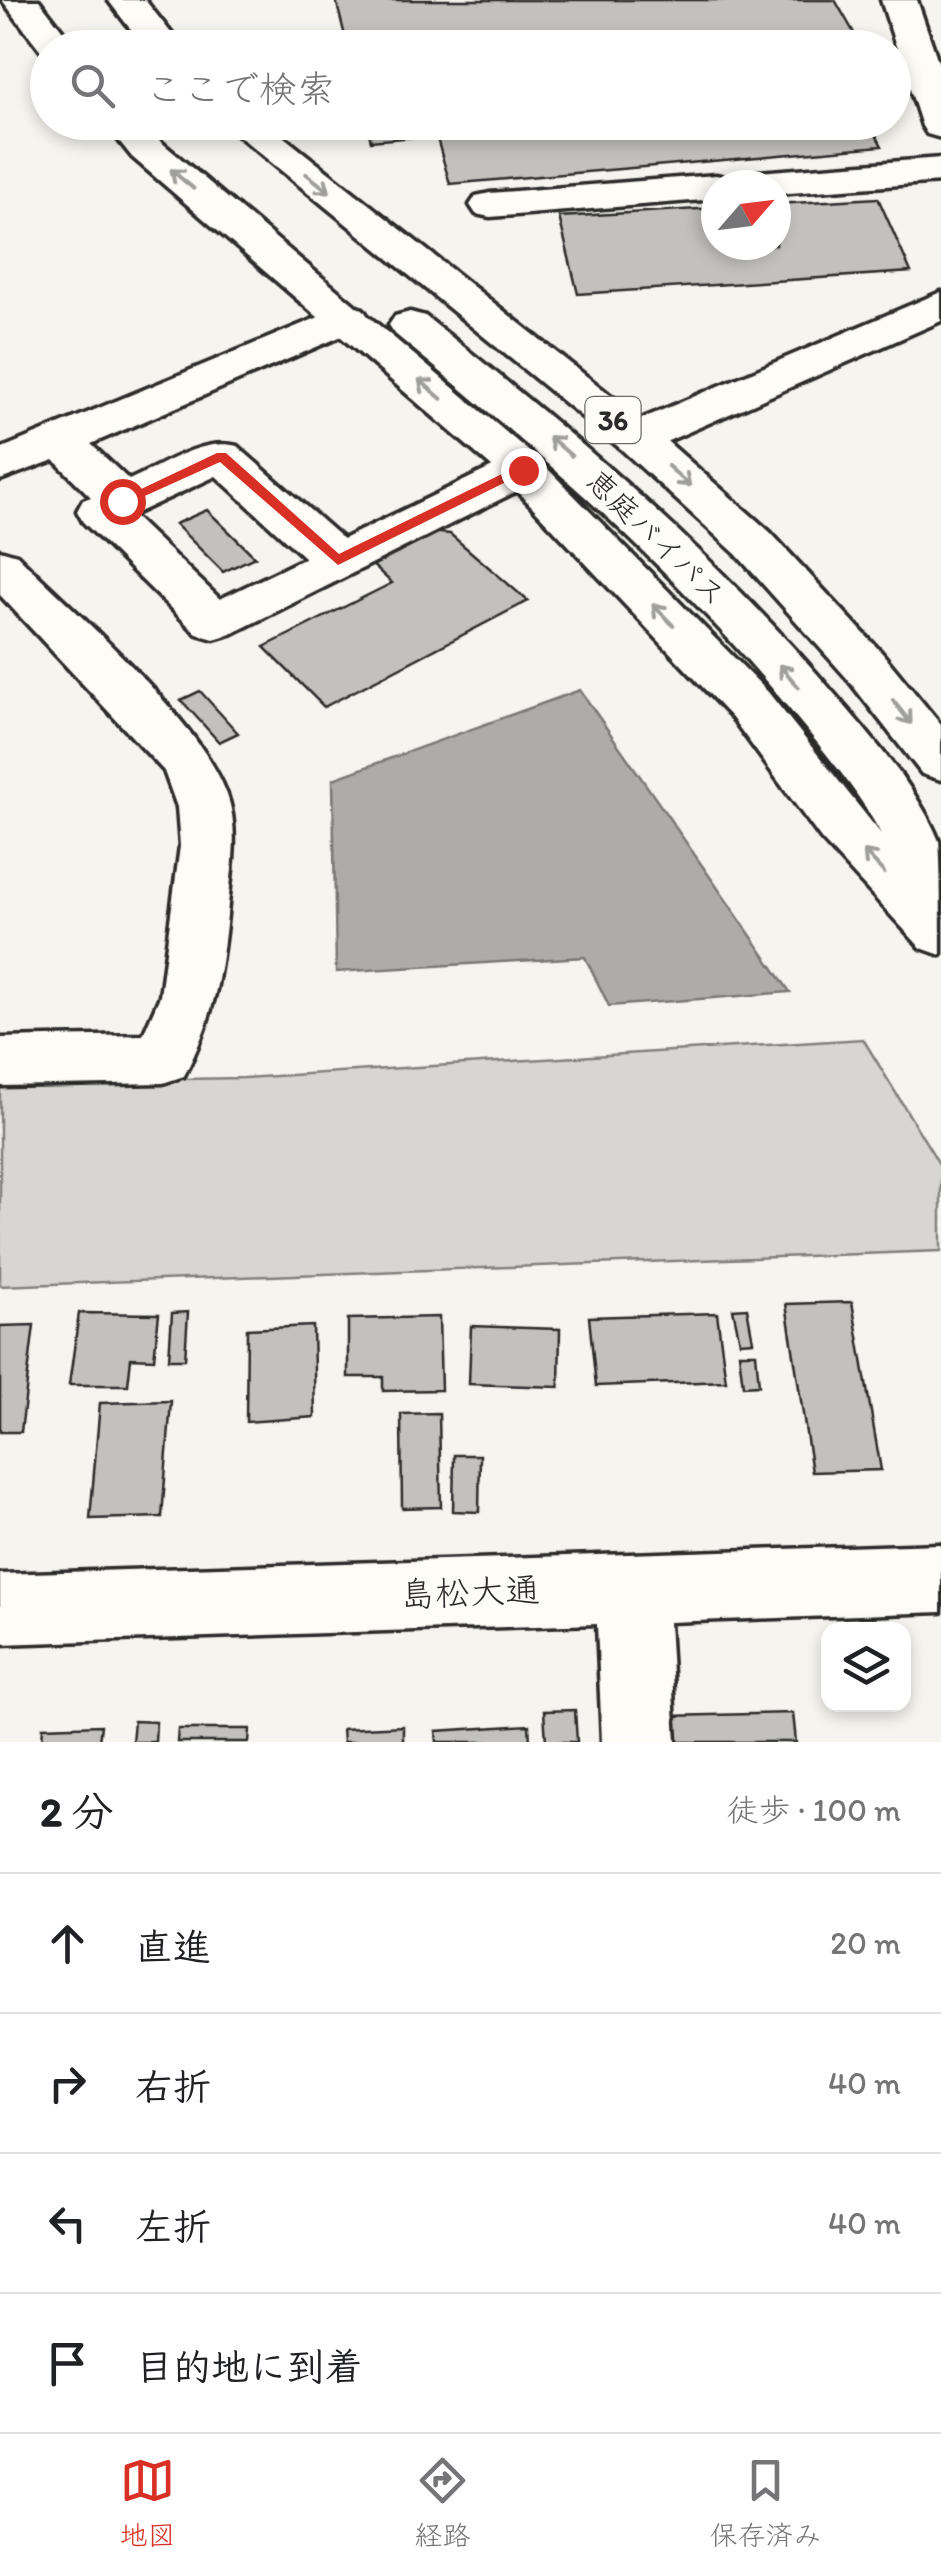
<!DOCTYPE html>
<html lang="ja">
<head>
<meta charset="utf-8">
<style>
	:root { --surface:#fff; --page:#f6f6f6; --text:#202124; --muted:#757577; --line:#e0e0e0; --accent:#d93025 }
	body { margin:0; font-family:Itim,"Klee One",sans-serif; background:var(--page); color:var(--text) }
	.controls { position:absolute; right:30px; bottom:30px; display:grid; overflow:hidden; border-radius:20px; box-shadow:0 5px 15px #0003 }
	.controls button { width:90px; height:90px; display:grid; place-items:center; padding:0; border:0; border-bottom:2px solid var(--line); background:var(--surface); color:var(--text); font:50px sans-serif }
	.compass { position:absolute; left:701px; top:170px; width:90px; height:90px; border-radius:50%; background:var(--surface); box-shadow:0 5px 15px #0003; rotate:62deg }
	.stop { position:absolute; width:30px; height:30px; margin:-22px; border:8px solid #d93025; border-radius:50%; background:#fff }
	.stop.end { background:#d93025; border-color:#fff; box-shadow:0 2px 10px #0008 }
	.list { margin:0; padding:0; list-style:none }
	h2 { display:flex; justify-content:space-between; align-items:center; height:130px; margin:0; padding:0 40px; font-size:42px }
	h2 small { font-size:32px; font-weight:400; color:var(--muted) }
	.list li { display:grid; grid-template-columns:65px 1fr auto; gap:30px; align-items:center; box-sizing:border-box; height:140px; padding:0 40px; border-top:2px solid var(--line) }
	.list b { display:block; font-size:38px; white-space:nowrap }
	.list em { font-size:32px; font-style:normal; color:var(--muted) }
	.icon { flex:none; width:55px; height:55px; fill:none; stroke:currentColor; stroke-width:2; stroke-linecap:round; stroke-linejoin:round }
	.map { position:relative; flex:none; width:941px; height:1742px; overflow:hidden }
	.search { position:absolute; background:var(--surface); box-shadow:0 5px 15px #0003; left:30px; right:30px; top:30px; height:110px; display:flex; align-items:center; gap:25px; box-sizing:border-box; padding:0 35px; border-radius:55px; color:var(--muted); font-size:38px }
	.sheet { height:690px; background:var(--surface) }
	nav { display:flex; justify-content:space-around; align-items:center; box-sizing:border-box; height:140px; border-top:2px solid var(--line); background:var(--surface); font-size:28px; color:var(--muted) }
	nav a { display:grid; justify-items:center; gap:5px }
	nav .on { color:var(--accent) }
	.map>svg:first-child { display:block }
	.green { fill:#d7d6d2; stroke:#81807e; stroke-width:2.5 }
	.water { fill:#adaca9; stroke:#797877; stroke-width:2.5 }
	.building { fill:#c2c1be; stroke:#2b2b2b; stroke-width:2.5 }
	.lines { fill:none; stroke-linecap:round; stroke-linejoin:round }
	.minor-casing { stroke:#2b2b2b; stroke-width:7 }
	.highway-casing { stroke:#2b2b2b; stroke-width:7 }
	.minor { fill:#fdfcf7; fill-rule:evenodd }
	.highway { fill:#fdfcf7; fill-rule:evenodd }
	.oneway { stroke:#9e9e9b }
	.route { fill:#d93025 }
	.labels { text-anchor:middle; stroke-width:10; stroke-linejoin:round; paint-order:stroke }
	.shield { fill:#fdfcf7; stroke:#6a6a68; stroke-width:2.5 }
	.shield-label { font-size:28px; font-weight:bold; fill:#2b2b2b }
	.street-label { font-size:30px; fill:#2b2b2b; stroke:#fdfcf7 }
	.near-street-label { font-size:35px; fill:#2b2b2b; stroke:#fdfcf7 }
</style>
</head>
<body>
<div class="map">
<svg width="941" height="1742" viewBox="0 0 941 1742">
	<rect width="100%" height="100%" fill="#f5f4ef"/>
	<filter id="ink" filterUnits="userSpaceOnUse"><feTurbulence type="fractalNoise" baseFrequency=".01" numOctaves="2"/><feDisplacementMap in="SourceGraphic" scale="20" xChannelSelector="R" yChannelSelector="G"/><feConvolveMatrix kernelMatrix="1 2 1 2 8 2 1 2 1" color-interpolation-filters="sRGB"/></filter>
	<g filter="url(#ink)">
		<path class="green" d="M863 1039 941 1167V1251L0 1286V1082L244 1078Z"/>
		<path class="water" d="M580 690 790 992 609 1006 585 957 336 972 333 779Z"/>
		<g class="building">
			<path d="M336 0H835L858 40 825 43 828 48H348Z"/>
			<path d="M366 122H869L882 146 450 184 436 135 371 141Z"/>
			<path d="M878 198 911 272 578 294 559 217 716 208V245H776V204Z"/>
			<path d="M207 510 255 557 223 572 175 524Z"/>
			<path d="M430 532 450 534 528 601 324 707 264 647 392 583 369 562Z"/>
			<path d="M200 691 238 733 219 742 181 700Z"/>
			<path d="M852 1302 881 1470 812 1472 786 1304Z"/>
			<path d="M747 1308 753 1341 740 1342 733 1309Z"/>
			<path d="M188 1312 185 1359H169L172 1313Z"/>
			<path d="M79 1313 159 1314 154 1359 131 1358 128 1385H69Z"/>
			<path d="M717 1313 726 1381 596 1386 589 1317Z"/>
			<path d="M439 1317 441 1390 383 1391V1377H348V1319Z"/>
			<path d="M34 1325 21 1432H0V1326Z"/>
			<path d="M313 1326 315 1417 246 1422 247 1329Z"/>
			<path d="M471 1326 560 1329 559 1387 469 1384Z"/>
			<path d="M739 1353H756L759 1385 743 1386Z"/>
			<path d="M171 1401 162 1517 90 1519 100 1403Z"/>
			<path d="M439 1413 441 1507 402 1508 401 1414Z"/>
			<path d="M454 1455H480L479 1512 453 1511Z"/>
			<path d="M575 1710 577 1742H546L544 1711Z"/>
			<path d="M793 1713 796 1742H670L668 1716Z"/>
			<path d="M134 1721 156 1722 155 1742H132Z"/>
			<path d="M101 1725 99 1742H42L43 1727Z"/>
			<path d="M529 1725 530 1742H437L436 1731Z"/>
			<path d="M403 1726V1742H343L342 1729Z"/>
			<path d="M178 1729H250L249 1742H177Z"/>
		</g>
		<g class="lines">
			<defs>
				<g id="minor">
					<path d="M881 0H917L941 70V138L927 134 922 126Z"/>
					<path d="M941 158V182L776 194V185H716V199L490 217 476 214 470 205 476 196 490 193 716 175 729 178 744 173Z"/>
					<path d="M941 292V321L652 448 636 452 620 448 613 438 620 428Z"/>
					<path d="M348 305 363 309 369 318 363 327 91 444 129 480C161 466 202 437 237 446L343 539 507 460 523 455 539 460 546 470 539 480 231 634 214 639 197 634 83 522 77 511 83 500 91 497 54 460 0 480V449ZM216 476 305 558 220 599 132 515Z"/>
					<path d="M0 550 17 555C75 613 216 732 231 809 238 844 230 880 227 915 220 980 214 1017 184 1076L163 1083 0 1086V1038L143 1035 160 996 180 846 177 807 164 771 0 595Z"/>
					<path d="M941 1544V1612L669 1622 676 1742H602L597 1624 0 1644V1574Z"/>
				</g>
				<g id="highway">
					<path d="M2 0H39L76 48H48L45 56Z"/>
					<path d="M108 0H145L183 48H145Z"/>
					<path d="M104 122H144L160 141 539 460 768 692 881 834C858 790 823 750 791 711 675 569 536 450 395 334L389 325 395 316 410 312 425 316C573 433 716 554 838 698 874 741 918 789 939 841 941 861 941 929 941 955L921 948 821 839 732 718 507 480 132 157Z"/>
					<path d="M222 122H265L652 428 770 532 882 653 941 725V780L922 774 846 677 736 554 620 448Z"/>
				</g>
			</defs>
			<use href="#minor" class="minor-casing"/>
			<use href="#highway" class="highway-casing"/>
			<use href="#minor" class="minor"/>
			<use href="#highway" class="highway"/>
		</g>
		<defs><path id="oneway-shaft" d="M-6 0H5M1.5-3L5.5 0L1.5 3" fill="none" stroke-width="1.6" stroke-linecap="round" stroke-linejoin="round" transform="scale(2.5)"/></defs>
		<g class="oneway">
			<use href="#oneway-shaft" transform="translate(182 179) rotate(-140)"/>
			<use href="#oneway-shaft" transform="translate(318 183) rotate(38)"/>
			<use href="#oneway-shaft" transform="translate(430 389) rotate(-139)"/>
			<use href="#oneway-shaft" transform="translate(560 446) rotate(-139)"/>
			<use href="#oneway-shaft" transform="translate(679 476) rotate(42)"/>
			<use href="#oneway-shaft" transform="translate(663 615) rotate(-134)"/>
			<use href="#oneway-shaft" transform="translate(789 676) rotate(-131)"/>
			<use href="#oneway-shaft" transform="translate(902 712) rotate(52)"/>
			<use href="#oneway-shaft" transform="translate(874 862) rotate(-133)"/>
		</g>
	</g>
	<path class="route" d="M217 453H226L339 554 518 466 530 470 338 565 220 462 127 504 116 501Z"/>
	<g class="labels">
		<rect class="shield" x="585.5" y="397" width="55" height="46" rx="8"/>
		<g class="shield-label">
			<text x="613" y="430">36</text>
		</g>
		<g class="street-label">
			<text transform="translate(656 538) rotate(44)" y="10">恵庭バイパス</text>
		</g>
		<g class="near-street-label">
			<text transform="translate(470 1592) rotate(-2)" y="12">島松大通</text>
		</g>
	</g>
</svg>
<div class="controls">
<button><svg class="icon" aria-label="layers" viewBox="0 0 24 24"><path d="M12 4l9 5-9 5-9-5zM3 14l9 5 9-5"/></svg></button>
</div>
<svg class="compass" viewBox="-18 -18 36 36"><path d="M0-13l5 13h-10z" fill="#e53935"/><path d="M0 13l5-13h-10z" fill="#757577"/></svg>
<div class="stop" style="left:122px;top:501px"></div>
<div class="stop end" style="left:523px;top:470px"></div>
<div class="search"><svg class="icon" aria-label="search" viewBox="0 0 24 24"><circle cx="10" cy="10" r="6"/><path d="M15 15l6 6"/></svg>ここで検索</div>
</div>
<section class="sheet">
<h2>2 分<small>徒歩 · 100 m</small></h2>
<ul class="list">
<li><svg class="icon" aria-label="ahead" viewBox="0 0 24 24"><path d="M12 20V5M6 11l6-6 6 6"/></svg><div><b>直進</b></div><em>20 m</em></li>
<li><svg class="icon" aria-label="right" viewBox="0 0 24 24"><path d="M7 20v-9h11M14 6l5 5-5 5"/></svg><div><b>右折</b></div><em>40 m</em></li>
<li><svg class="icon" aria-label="left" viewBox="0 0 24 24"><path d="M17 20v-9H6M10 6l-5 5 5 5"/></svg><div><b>左折</b></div><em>40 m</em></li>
<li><svg class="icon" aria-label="arrive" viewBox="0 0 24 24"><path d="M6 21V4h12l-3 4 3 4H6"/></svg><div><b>目的地に到着</b></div></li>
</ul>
</section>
<nav>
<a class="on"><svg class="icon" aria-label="map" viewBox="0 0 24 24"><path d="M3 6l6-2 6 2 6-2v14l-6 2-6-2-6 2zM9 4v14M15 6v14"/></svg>地図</a>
<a><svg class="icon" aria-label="directions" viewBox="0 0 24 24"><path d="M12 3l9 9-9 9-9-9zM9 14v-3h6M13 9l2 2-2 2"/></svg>経路</a>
<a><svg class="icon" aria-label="saved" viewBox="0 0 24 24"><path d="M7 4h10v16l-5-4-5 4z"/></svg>保存済み</a>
</nav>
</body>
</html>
